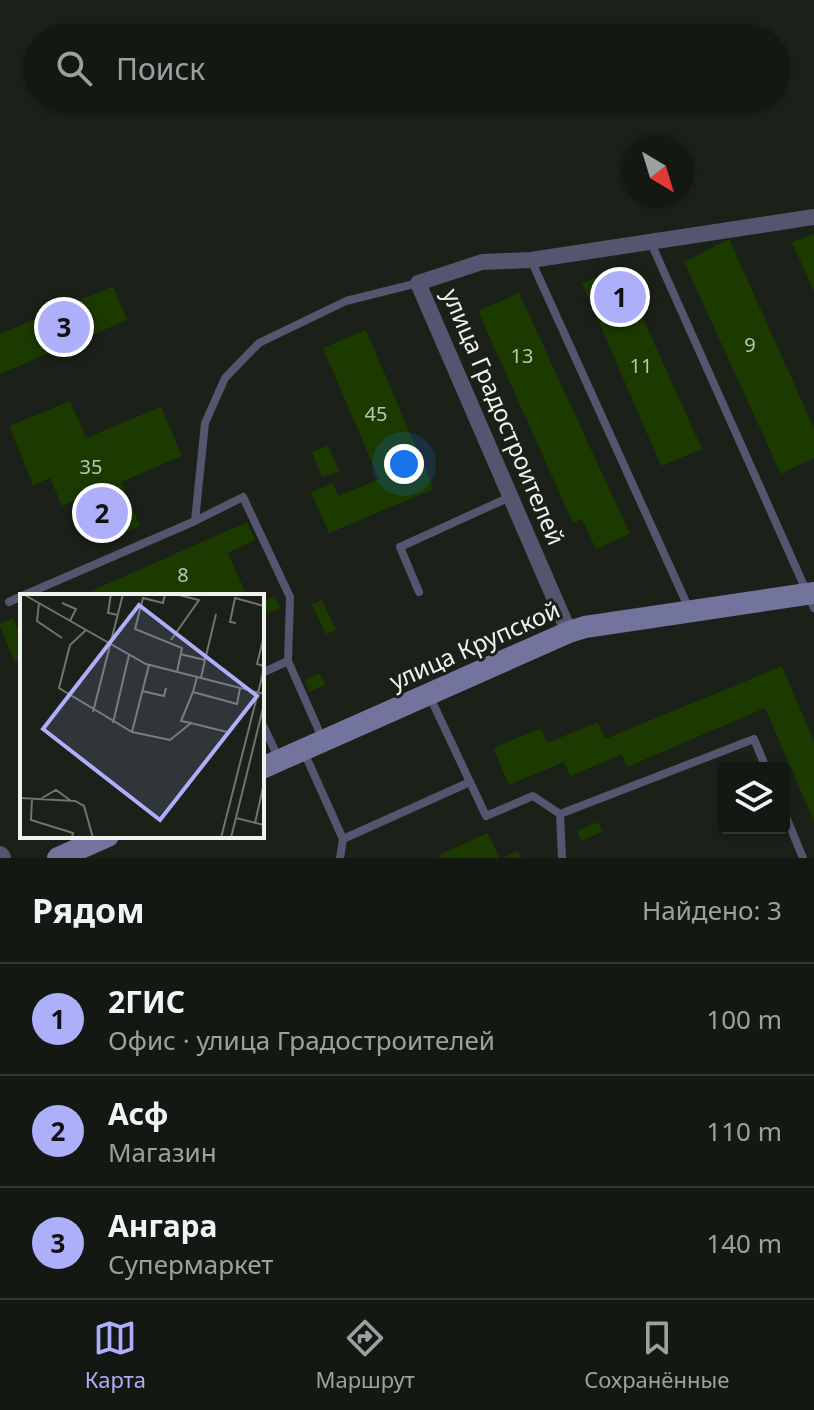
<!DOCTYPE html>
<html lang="ru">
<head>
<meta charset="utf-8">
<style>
	:root { --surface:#141812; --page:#212520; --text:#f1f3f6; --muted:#9da09f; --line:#333732; --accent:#adaffb }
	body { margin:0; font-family:"Noto Sans",sans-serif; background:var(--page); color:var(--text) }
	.controls { position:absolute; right:24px; bottom:24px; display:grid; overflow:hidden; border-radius:8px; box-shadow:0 2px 6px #0004 }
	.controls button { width:72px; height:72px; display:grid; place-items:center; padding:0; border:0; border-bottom:2px solid var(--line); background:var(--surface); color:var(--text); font:40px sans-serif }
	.compass { position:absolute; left:622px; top:136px; width:72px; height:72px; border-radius:50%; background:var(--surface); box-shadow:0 2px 6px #0004; rotate:142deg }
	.you { position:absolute; left:404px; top:464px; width:28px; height:28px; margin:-20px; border:6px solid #fff; border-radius:50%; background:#1a73e8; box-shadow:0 0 0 12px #1a73e833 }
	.badge { display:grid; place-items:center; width:52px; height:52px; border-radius:50%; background:var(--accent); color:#111; font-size:26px; font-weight:700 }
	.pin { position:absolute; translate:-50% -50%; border:4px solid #fff; box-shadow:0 2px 8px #0006 }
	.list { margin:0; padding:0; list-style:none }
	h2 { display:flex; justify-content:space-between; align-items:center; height:104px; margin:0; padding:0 32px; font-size:34px }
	h2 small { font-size:26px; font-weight:400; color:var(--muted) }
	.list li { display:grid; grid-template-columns:52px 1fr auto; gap:24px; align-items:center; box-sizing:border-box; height:112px; padding:0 32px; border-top:2px solid var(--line) }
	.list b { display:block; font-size:30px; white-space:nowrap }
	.list p { margin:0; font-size:26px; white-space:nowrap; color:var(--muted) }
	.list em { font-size:26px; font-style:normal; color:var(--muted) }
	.icon { flex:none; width:44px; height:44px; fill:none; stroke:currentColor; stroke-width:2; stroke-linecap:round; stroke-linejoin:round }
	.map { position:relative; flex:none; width:814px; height:858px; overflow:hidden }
	.search { position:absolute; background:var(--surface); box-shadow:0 2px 6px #0004; left:24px; right:24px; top:24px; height:88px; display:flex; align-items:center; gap:20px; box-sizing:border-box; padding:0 28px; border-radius:44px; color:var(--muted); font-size:30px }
	.sheet { height:440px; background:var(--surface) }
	nav { display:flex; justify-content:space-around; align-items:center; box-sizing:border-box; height:112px; border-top:2px solid var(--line); background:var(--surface); font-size:22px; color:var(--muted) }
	nav a { display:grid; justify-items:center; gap:4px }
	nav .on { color:var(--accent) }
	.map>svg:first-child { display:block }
	.building { fill:#1b3a00 }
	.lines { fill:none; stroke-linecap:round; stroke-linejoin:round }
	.service { stroke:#54556f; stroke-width:8 }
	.minor { stroke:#54556f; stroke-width:16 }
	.tertiary { stroke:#54556f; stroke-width:20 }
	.secondary { stroke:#73749d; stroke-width:22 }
	.labels { text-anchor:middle; stroke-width:6; stroke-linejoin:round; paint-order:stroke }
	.number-label { font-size:20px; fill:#bac4b2 }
	.street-label { font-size:24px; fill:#eff2ed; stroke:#1b2018 }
	.inset-road { fill:none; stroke:#70746d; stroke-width:2 }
	.view { fill:#adaffb; fill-opacity:0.15; stroke:#adaffb; stroke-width:4 }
	.inset-edge { fill:none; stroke:#eff2ed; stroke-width:4 }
</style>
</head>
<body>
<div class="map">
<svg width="814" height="858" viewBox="0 0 814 858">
	<rect width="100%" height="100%" fill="#1b2018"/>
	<g class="building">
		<path d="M814 234V292L792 242Z"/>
		<path d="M729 239 814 428V458L781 474 684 262Z"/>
		<path d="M620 268 702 449 661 466 582 283Z"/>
		<path d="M113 286 127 320 0 374V334Z"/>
		<path d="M519 293 630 534 596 549 582 519 573 523 478 311Z"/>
		<path d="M366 330 434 489 329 533 311 492 333 483 338 496 379 479 323 348Z"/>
		<path d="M70 401 86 438 161 407 182 456 121 482 140 526 96 545 77 499 62 506 50 478 33 485 9 426Z"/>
		<path d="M328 445 339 471 322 477 312 452Z"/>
		<path d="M247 522 255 540 228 553 247 596H80Z"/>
		<path d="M275 596 280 608 262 616V602Z"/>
		<path d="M322 600 336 630 326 634 312 605Z"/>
		<path d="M13 618 22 638V660L15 662 0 627V624Z"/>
		<path d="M782 666 814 741V821L765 708 627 767 622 754 570 776 564 762 509 785 493 748 541 728 547 743 598 722 605 739Z"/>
		<path d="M320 673 325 685 309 692 305 680Z"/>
		<path d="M598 822 602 832 581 841 577 831Z"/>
		<path d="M488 833 499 858H439L441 854Z"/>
		<path d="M518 851 521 858H502Z"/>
	</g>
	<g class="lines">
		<g class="service">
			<path d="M651 243 814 608"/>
			<path d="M531 260 690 611"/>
			<path d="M195 521 243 497 290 597 288 661"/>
			<path d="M419 592 400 547 510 497"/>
			<path d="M22 596 195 521 205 423 225 378 259 343 346 301 418 283"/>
			<path d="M9 602 22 596"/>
			<path d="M262 673 288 661 323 740"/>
			<path d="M429 695 486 816 533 796 560 814"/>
			<path d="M262 723 279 759"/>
			<path d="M303 750 343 839 470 782"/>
			<path d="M784 812 803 858"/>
			<path d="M560 814 754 739 766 768"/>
			<path d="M560 814 562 858"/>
			<path d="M340 858 343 839"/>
		</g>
		<path class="minor" d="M569 632 418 283 482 262 531 260 814 217"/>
		<path class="tertiary" d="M0 856 1 858"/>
		<g class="secondary">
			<path d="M262 768 569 632 585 627 814 593"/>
			<path d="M58 858 108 836"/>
		</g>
	</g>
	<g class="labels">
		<g class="number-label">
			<text x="750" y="352">9</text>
			<text x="522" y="363">13</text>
			<text x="641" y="373">11</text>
			<text x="376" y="421">45</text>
			<text x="91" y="474">35</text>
			<text x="183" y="582">8</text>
		</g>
		<g class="street-label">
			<text transform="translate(503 417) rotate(67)" y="8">улица Градостроителей</text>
			<text transform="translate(475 646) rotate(-24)" y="8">улица Крупской</text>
		</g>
	</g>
	<g transform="translate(20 594)">
		<rect width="244" height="244" fill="#1b2018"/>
		<path class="inset-road" d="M3 0 126 70 244 100M91 0 88 19 98 21M145 0 143 9 123 4 115 35 162 54 157 78M19 9 17 27 42 44M42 9 56 15 50 27M216 29 210 28 215 4 244 12M66 36 50 51 39 94 112 138 129 71M244 42 237 70 244 72M151 46 179 6 155 0M160 60 185 66 181 84M185 66 196 20M177 83 173 98 217 110 220 94M122 97 144 102 146 94M73 118 103 0M93 129 109 61M171 129 161 127 173 98M112 138 150 146 171 129 207 138M0 204 55 207 64 212 73 244M12 204 11 226 53 239 52 244M22 204 36 196 50 206M216 224 244 231M235 229 244 189M201 244 244 75M211 244 244 110"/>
		<path class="view" d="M119 11 237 102 140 226 23 135Z"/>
		<rect width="244" height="244" class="inset-edge"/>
	</g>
</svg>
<div class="controls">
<button><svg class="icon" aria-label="layers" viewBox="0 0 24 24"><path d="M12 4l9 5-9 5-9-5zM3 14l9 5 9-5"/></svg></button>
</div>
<svg class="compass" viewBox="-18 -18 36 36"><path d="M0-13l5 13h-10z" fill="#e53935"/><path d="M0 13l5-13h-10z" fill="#9da09f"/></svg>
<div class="you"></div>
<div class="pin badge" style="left:620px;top:297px">1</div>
<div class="pin badge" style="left:102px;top:513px">2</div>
<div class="pin badge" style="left:64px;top:327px">3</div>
<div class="search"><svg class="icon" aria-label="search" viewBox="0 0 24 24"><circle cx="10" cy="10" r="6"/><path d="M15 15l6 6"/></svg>Поиск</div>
</div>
<section class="sheet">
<h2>Рядом<small>Найдено: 3</small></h2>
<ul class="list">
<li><span class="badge">1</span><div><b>2ГИС</b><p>Офис · улица Градостроителей</p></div><em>100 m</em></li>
<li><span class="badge">2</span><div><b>Асф</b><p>Магазин</p></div><em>110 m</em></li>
<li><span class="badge">3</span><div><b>Ангара</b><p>Супермаркет</p></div><em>140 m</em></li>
</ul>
</section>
<nav>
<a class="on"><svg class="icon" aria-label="map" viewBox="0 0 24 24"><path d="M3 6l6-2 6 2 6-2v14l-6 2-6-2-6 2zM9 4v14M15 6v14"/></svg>Карта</a>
<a><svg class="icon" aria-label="directions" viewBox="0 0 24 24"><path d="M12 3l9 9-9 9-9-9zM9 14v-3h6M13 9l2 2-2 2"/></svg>Маршрут</a>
<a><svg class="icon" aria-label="saved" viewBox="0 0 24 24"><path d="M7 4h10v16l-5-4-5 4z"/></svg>Сохранённые</a>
</nav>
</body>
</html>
